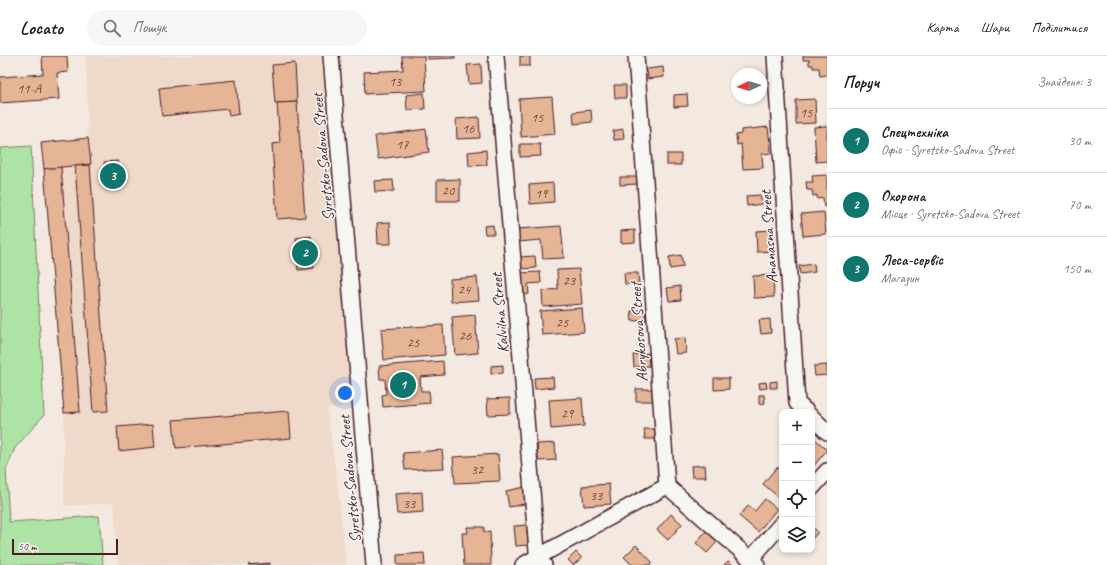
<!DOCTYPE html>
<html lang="uk">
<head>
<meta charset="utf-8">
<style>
	:root { --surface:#fff; --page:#f6f6f6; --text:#202124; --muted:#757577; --line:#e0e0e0; --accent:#0f766e }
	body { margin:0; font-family:Caveat,sans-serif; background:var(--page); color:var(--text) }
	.controls { position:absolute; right:12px; bottom:12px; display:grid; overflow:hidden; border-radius:8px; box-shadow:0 2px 6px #0003 }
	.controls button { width:36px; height:36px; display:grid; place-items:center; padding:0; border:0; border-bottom:1px solid var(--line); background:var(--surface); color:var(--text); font:20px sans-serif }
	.compass { position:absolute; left:731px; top:12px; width:36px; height:36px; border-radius:50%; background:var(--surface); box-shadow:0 2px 6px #0003; rotate:266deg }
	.scale { position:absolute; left:12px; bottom:10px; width:106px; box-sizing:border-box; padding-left:4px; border:2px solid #4a1f2b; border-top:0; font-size:11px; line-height:14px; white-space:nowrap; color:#4a1f2b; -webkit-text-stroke:3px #f6f6f2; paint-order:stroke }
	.you { position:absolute; left:345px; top:337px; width:14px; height:14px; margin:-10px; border:3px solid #fff; border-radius:50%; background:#1a73e8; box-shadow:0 0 0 6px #1a73e833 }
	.badge { display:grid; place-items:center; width:26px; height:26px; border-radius:50%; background:var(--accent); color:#fff; font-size:13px; font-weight:700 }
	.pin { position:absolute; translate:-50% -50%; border:2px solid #fff; box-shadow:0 1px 4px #0006 }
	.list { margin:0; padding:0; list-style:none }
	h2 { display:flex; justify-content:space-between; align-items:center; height:52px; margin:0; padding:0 16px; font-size:17px }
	h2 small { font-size:13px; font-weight:400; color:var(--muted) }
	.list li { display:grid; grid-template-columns:26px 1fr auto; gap:12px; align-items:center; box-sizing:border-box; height:64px; padding:0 16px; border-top:1px solid var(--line) }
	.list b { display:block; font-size:15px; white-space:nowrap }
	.list p { margin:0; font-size:13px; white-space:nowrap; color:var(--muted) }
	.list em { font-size:13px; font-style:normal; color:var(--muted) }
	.icon { flex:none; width:22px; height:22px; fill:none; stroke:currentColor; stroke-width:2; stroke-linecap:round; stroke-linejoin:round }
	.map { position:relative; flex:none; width:827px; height:509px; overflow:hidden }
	header { display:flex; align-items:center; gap:24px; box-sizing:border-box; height:56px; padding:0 20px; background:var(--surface); border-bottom:1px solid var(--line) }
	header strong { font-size:19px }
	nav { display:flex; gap:22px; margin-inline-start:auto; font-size:14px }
	.search { width:280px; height:36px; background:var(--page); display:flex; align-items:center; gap:10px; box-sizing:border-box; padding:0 14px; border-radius:22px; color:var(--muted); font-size:15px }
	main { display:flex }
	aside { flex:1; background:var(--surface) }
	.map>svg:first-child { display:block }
	.built { fill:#efd9ca }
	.green { fill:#aee3a6; stroke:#7c8168 }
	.building { fill:#e5b596; stroke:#4a1f2b }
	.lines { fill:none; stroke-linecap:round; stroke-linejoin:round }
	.minor-casing { stroke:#4a1f2b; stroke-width:18 }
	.minor { stroke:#f6f6f2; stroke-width:15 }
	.labels { text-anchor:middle; stroke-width:3; stroke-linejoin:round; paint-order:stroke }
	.number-label { font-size:14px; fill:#714446 }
	.street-label { font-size:16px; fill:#4a1f2b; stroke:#f6f6f2 }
</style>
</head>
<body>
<header>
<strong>Locato</strong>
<div class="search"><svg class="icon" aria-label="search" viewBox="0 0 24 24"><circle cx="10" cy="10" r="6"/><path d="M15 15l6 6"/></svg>Пошук</div>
<nav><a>Карта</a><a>Шари</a><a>Поділитися</a></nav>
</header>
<main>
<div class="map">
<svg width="827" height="509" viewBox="0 0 827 509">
	<rect width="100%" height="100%" fill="#f3e9e0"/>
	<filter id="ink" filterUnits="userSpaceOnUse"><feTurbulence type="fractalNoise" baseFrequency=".025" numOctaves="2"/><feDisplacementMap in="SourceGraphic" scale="8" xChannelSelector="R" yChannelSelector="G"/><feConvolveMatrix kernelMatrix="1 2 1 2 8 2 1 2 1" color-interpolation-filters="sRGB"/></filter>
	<g filter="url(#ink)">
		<path class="built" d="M86 0H325L352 350 327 352 339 441 346 509H118L114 447 64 450V357L44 113 91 108 88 82Z"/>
		<path class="green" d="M31 90 44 359 15 392 6 414 9 466 99 460 103 509H0V92Z"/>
		<g class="building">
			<path d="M42 0H67L68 16 57 17 59 43 0 47V21L43 18Z"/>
			<path d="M402 0H424L426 35 365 38 364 16 403 14Z"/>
			<path d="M428 0H455V2L428 3Z"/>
			<rect x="520" y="0" width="10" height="10"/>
			<path d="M803 0H827V19L820 20 819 12H813V9H809V4H803Z"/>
			<path d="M295 7 297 46 275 47 272 9Z"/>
			<path d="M481 8 482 27 469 28 467 9Z"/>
			<path d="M663 11 664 21 648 23 647 13Z"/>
			<path d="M236 24 239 58 229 60 228 53 162 60 159 32Z"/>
			<path d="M614 29H626V42H615Z"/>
			<path d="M424 37 425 53 407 54 406 39Z"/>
			<path d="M687 38 688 50 674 51V39Z"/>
			<path d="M552 41 555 78 521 81 519 43Z"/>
			<path d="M815 43 816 67 796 68V44Z"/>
			<path d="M297 46 305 161 277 163 272 88 280 87 277 47Z"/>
			<path d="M591 54 592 66 574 68 573 56Z"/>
			<path d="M479 61 480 82 457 83 456 63Z"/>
			<path d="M827 70V105L816 106 814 71Z"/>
			<path d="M768 71 771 97 762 98 763 112 743 113 741 88 737 89 736 79 741 78V74Z"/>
			<path d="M426 73 429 96 378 103 375 80Z"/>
			<path d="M623 73 624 83 614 84 613 75Z"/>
			<path d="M88 82 91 108 44 113 41 87Z"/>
			<path d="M520 88H540L541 100 520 101Z"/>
			<path d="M486 94 487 109 469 110 468 96Z"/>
			<rect x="667" y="98" width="14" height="11"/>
			<path d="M118 105 120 133 106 134 104 106Z"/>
			<path d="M90 109 108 355 93 356 75 110Z"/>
			<path d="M61 111 80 356 64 357 44 113Z"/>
			<path d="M827 119V150L824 151 823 142 817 143V139L813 140 812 134H807L806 126H813L812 120Z"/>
			<path d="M620 121H637V128L620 129Z"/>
			<path d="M460 123V145H437V124Z"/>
			<path d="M393 124 394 135 375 136 374 125Z"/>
			<path d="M553 127 554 146 530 148 529 129Z"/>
			<path d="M760 139 762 148 747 150 746 140Z"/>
			<path d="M824 156 826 178 803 180 801 158Z"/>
			<path d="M390 166 391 188H378L377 167Z"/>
			<path d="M493 169 494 178H485L484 170Z"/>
			<path d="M561 170 564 202 543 203 541 184 518 186 517 173Z"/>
			<path d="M635 174V186L621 187V175Z"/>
			<path d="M773 174 774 195 757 196 756 175Z"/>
			<path d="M311 180 314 212 298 214 296 182Z"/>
			<path d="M681 199 683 211 670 213 669 201Z"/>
			<path d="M535 200 536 212 519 213 518 201Z"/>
			<path d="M814 208 815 216 800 218 799 210Z"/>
			<path d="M579 213 582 248 543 251 542 235 558 233 557 214Z"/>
			<path d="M540 216 541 227 528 228 529 238 520 239 519 217Z"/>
			<path d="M624 217H638L639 228H625Z"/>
			<path d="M773 219 774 241 754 242 753 220Z"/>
			<path d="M477 221 479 244 451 246 450 223Z"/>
			<path d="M680 230 681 244 669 245 667 232Z"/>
			<path d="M582 252 584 276 542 279 540 255Z"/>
			<path d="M645 253 646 264 632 265 631 255Z"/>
			<path d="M475 259 478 297 455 299 452 261Z"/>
			<path d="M770 263 771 277 761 278 759 264Z"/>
			<path d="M443 269 445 299 384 304 381 273Z"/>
			<path d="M685 282 686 297 676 298 674 283Z"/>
			<path d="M648 297 649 310 634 311 633 299Z"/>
			<path d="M443 305 444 319 420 321 421 335H429L430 347 383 351 382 339 386 338 385 323H380L379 310Z"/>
			<path d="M503 309V317L491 318V310Z"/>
			<path d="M827 309V319L815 320 814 310Z"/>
			<path d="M553 321 554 331 535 333 534 322Z"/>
			<path d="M714 322H729V333L714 334Z"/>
			<path d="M777 325V332H770V326Z"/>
			<path d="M766 326 767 332 760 333 759 327Z"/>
			<rect x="636" y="333" width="18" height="12"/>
			<path d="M759 339H764L765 347 759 348Z"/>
			<path d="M510 342V358L488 359 487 343Z"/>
			<path d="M582 342 584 370 551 373 549 344Z"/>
			<path d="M289 355 291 382 176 392 173 364Z"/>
			<path d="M153 368 155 391 119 395 117 371Z"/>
			<path d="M644 373H655L656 383H645Z"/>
			<path d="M812 380 827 394 812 412Z"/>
			<path d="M555 387 556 404 538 405 537 388Z"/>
			<path d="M442 394 444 412 405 414 403 397Z"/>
			<path d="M498 398 500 425 455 427 453 401Z"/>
			<path d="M705 409 706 421H692L691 410Z"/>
			<path d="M777 411 782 416 781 443 763 428Z"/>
			<path d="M609 428 611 448 584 450 582 430Z"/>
			<path d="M525 431 529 447 509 451 506 435Z"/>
			<path d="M422 436 423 456 397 458 395 438Z"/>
			<path d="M765 443 777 453 758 476 739 460 748 450 755 455Z"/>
			<path d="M671 458 682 468 668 484 657 474Z"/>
			<path d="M527 469 528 489 516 490 514 470Z"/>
			<path d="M467 471H484V476L490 475 491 509H464L462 477H468Z"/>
			<path d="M812 471 818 476 812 483Z"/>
			<path d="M706 475 718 485 707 497 696 487Z"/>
			<path d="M636 489 652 506 650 509H632L624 501Z"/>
			<path d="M576 496 582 502 573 509 568 504Z"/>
			<path d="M424 497 425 509H397V499Z"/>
			<path d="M728 505 733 509H724Z"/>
			<path d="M270 507V509H248Z"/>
		</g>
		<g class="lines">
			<defs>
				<g id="minor">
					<path d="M331 0 374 509"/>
					<path d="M496 0 537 495V502L544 509"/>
					<path d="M636 0 667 430 757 509"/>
					<path d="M775 0 797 347 807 356"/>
					<path d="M812 361 827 376"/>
					<path d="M812 432 827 415"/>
					<path d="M751 503 782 467"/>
					<path d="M523 509 667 430"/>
				</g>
			</defs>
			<use href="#minor" class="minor-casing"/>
			<use href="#minor" class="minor"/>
		</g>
	</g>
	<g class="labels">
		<g class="number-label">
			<text x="395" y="30">13</text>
			<text x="29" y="37">11-А</text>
			<text x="806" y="61">15</text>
			<text x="537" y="66">15</text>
			<text x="468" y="77">16</text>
			<text x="402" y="93">17</text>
			<text x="448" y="139">20</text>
			<text x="541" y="142">19</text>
			<text x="569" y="229">23</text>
			<text x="464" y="238">24</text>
			<text x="562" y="271">25</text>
			<text x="465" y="284">26</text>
			<text x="413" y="291">25</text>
			<text x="567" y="362">29</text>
			<text x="477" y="418">32</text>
			<text x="596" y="444">33</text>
			<text x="409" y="452">33</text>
		</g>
		<g class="street-label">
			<text transform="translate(322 101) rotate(-95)" y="6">Syretsko-Sadova Street</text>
			<text transform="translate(768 181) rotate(-94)" y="6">Ananasna Street</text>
			<text transform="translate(499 257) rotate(-95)" y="6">Kalvilna Street</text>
			<text transform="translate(638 276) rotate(-94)" y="6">Abrykosova Street</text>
			<text transform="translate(349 423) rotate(-95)" y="6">Syretsko-Sadova Street</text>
		</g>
	</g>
</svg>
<div class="controls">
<button>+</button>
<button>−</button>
<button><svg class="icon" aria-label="locate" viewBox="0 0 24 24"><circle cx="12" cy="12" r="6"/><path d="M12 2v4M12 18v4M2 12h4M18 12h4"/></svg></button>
<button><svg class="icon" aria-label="layers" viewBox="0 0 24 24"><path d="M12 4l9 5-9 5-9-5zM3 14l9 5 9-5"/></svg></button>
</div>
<svg class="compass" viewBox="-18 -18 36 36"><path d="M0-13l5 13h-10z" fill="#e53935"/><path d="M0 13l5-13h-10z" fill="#757577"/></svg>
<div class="scale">50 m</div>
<div class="you"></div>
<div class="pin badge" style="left:403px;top:329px">1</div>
<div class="pin badge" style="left:305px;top:197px">2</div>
<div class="pin badge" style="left:113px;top:120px">3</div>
</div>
<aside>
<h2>Поруч<small>Знайдено: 3</small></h2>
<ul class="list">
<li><span class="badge">1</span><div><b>Спецтехніка</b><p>Офіс · Syretsko-Sadova Street</p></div><em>30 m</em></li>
<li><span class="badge">2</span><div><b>Охорона</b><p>Місце · Syretsko-Sadova Street</p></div><em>70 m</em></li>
<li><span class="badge">3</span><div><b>Леса-сервіс</b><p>Магазин</p></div><em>150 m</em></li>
</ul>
</aside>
</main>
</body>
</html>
